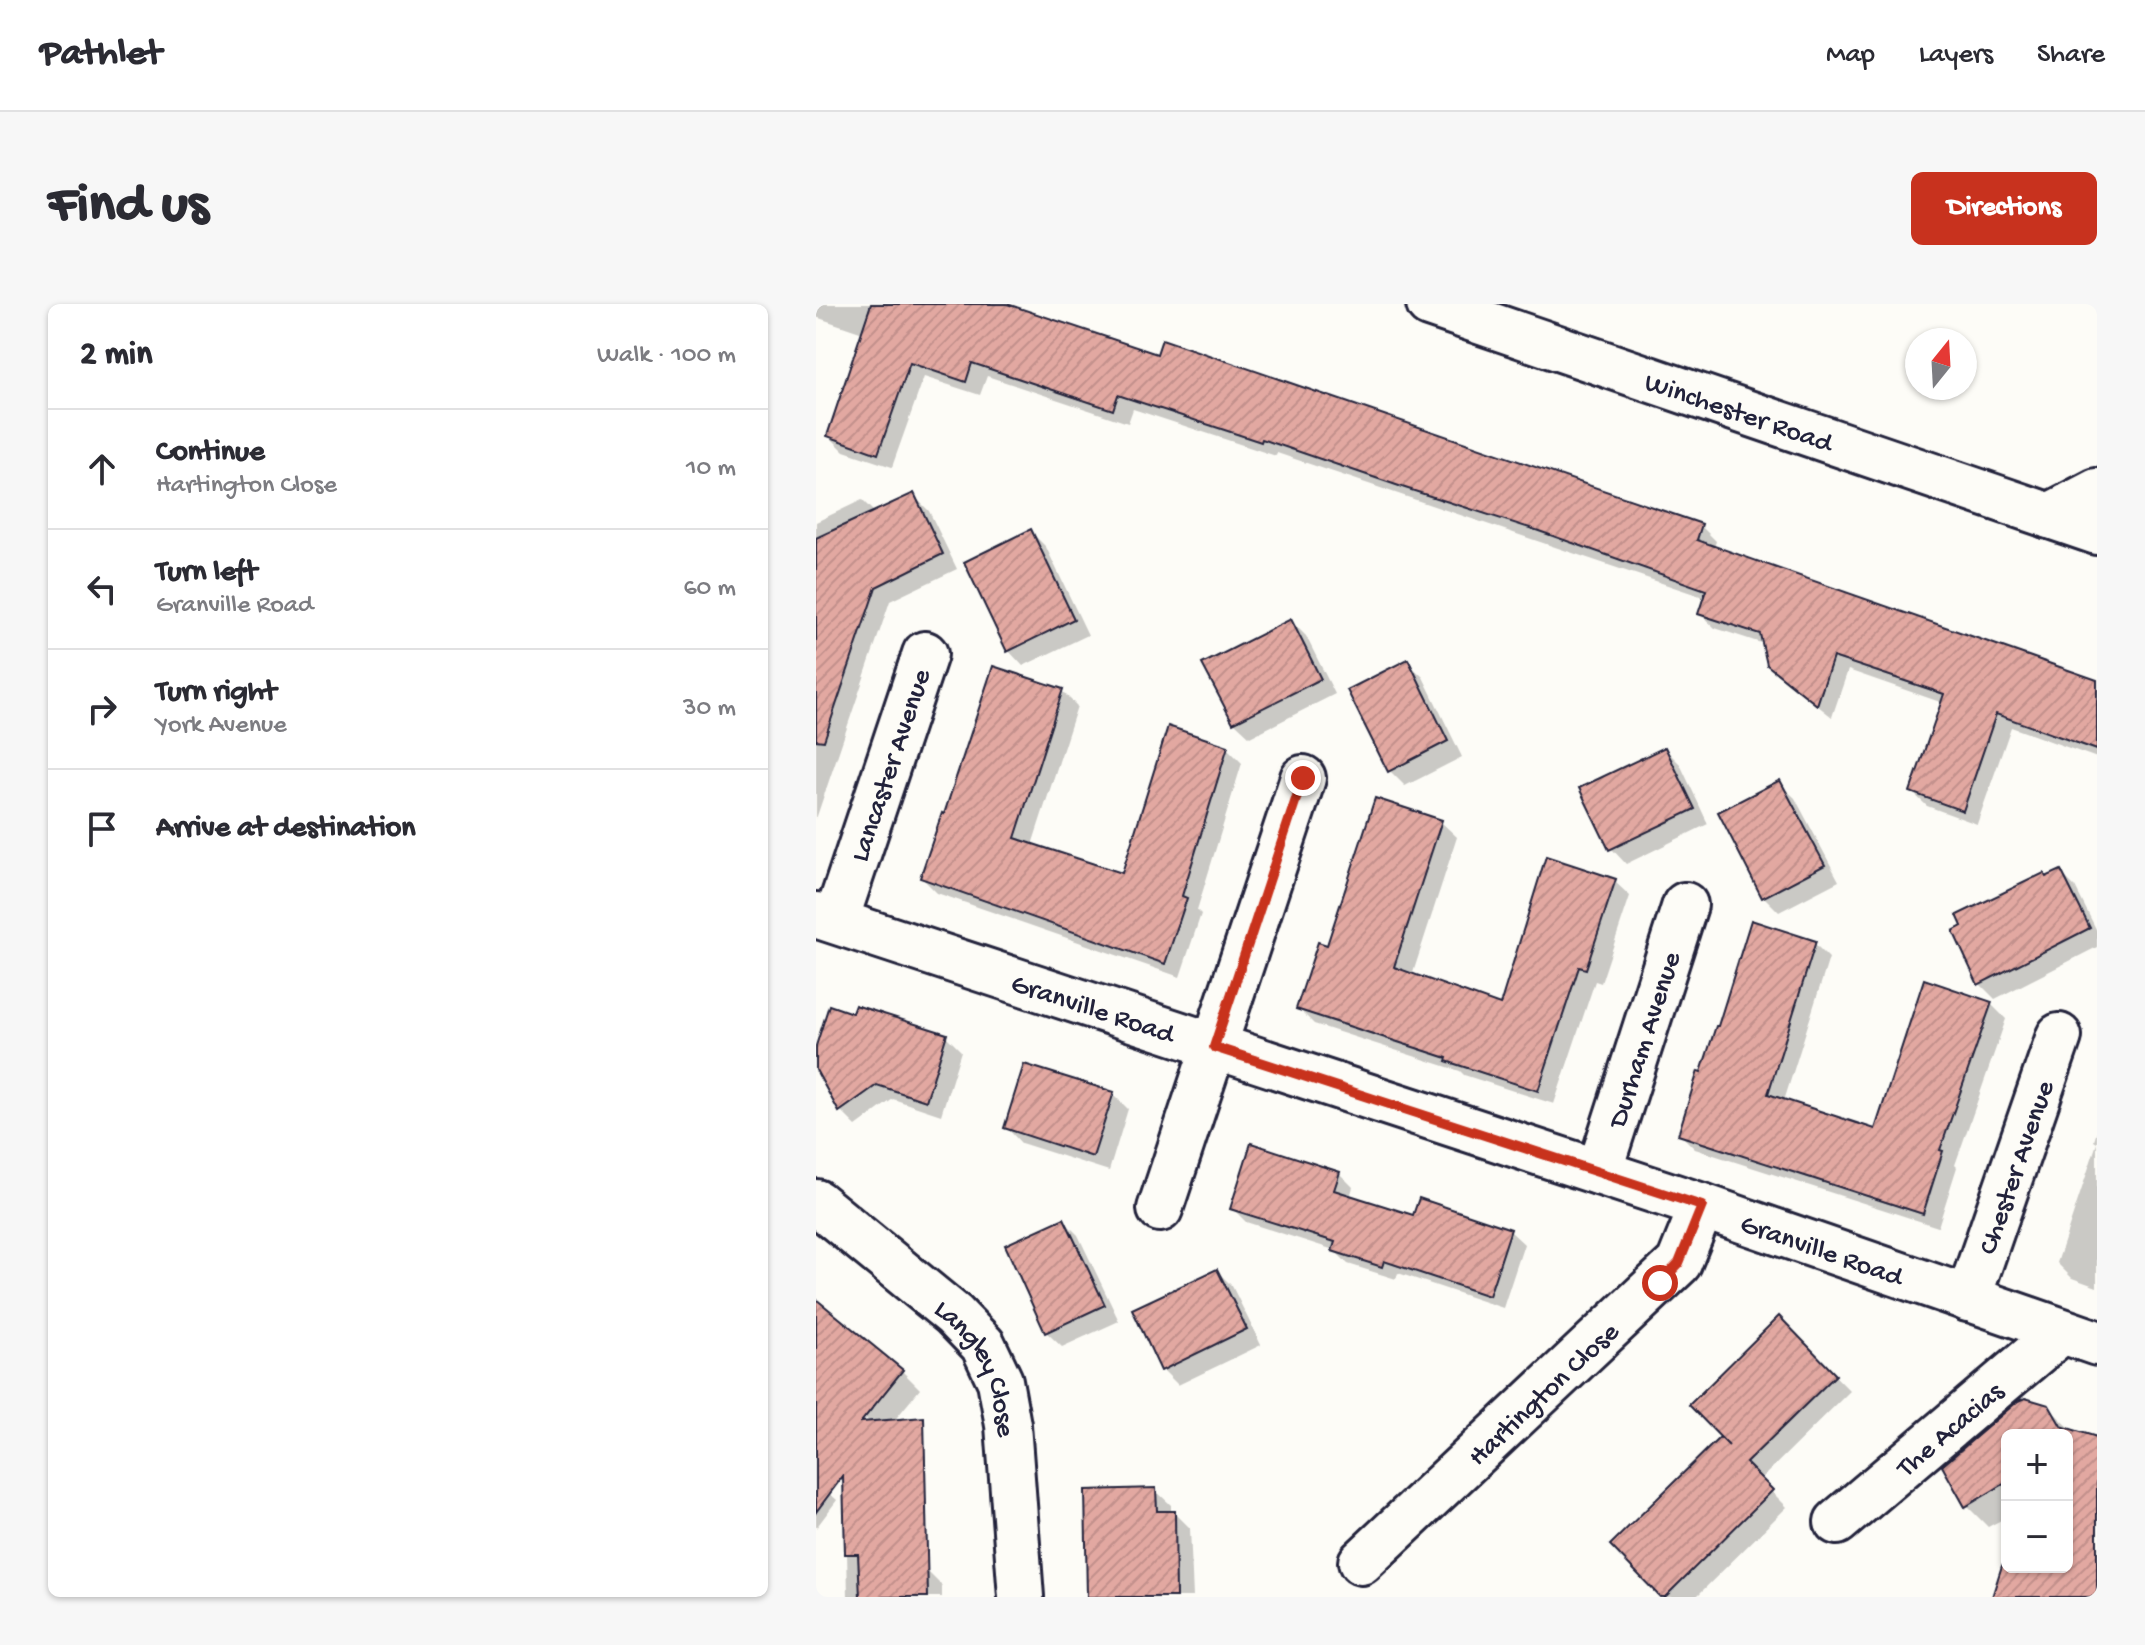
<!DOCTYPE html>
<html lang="en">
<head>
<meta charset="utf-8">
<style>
	:root { --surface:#fff; --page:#f7f7f7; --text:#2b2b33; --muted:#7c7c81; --line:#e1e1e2; --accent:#c8321e }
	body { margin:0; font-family:"Gochi Hand",sans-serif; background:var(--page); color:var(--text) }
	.controls { position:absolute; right:24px; bottom:24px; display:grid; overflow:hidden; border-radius:12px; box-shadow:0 2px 6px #0004 }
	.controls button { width:72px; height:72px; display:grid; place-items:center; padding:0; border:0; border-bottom:2px solid var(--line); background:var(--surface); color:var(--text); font:40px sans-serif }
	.compass { position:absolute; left:1089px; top:24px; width:72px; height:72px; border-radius:50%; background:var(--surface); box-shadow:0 2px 6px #0004; rotate:18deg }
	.stop { position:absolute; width:24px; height:24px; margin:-18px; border:6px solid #c8321e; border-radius:50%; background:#fff }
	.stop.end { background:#c8321e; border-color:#fff; box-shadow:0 2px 8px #0008 }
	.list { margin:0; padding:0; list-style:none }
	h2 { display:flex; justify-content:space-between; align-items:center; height:104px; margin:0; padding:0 32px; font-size:34px }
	h2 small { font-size:26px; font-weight:400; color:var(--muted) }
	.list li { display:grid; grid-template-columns:52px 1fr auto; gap:24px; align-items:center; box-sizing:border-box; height:120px; padding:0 32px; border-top:2px solid var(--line) }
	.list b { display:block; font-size:30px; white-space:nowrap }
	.list p { margin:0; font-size:26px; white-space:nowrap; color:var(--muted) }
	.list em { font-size:26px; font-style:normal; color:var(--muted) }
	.icon { flex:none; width:44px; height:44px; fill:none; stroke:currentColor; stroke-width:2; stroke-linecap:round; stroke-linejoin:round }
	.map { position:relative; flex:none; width:1281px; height:1293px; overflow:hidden; border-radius:12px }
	header { display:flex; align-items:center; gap:48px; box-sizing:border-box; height:112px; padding:0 40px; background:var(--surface); border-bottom:2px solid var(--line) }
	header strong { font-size:38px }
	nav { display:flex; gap:44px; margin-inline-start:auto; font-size:28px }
	.intro { display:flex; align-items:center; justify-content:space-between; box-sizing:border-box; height:192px; padding:0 48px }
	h1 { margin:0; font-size:56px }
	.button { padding:20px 36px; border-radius:12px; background:var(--accent); color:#fff; font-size:28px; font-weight:700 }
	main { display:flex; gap:48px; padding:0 48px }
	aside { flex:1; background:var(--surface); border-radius:12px; box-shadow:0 2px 6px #0004 }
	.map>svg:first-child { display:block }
	.shadow { fill:#0003 }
	.building { fill:url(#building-hatch); stroke:#22223b; stroke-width:2 }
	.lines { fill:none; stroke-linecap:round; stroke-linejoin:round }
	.street-casing { stroke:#22223b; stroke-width:50 }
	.secondary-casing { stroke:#22223b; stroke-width:50 }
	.street { stroke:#fdfcf7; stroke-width:44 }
	.secondary { stroke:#fdfcf7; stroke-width:44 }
	.route { stroke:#c8321e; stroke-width:10 }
	.labels { text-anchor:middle; stroke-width:6; stroke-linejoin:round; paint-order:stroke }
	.street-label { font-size:28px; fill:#22223b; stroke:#fdfcf7 }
</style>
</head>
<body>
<header>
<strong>Pathlet</strong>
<nav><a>Map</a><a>Layers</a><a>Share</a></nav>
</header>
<div class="intro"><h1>Find us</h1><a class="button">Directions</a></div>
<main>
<aside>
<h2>2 min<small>Walk · 100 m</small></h2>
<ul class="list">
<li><svg class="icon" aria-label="ahead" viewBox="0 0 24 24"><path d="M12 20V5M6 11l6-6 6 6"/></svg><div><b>Continue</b><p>Hartington Close</p></div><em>10 m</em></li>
<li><svg class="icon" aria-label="left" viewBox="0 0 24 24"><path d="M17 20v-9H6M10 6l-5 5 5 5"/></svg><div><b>Turn left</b><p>Granville Road</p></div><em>60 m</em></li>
<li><svg class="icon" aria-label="right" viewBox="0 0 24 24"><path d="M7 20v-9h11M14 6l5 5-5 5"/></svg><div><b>Turn right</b><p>York Avenue</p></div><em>30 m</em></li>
<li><svg class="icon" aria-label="arrive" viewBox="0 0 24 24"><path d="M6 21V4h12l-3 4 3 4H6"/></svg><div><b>Arrive at destination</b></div></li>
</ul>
</aside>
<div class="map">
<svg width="1281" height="1293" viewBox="0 0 1281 1293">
	<defs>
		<pattern id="building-hatch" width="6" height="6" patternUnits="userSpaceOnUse" patternTransform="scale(2)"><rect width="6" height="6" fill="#e2a8a1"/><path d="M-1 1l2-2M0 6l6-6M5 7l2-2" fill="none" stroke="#c2908c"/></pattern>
	</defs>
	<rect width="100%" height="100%" fill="#fdfcf7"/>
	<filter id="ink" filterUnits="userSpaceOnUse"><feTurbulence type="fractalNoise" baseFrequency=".0125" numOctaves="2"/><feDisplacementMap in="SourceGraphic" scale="16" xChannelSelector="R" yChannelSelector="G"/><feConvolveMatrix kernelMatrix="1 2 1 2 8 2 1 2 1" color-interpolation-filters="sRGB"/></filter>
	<g filter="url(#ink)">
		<g class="shadow">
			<path d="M0 0H185L342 52 885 222 900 237 898 244 1281 379V454L1195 423 1161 520 1111 502 1096 488 1127 399 1032 366 1016 413 968 375 953 360 948 340 899 324 884 310 890 294 461 149 460 152 317 105 312 119 171 72 164 91 108 73 76 163 28 147 13 132 47 29 0 13Z"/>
			<path d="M98 192 113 207 141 265 74 297 0 515V218L46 196 59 209Z"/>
			<path d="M215 228 230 243 272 331 207 362 192 346Z"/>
			<path d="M475 317 490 332 519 390 434 433 418 418Z"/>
			<path d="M591 358 607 373 646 453 589 482 573 466Z"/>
			<path d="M246 387 261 402 216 541 308 571 411 444 426 459 381 606 385 610 364 673 121 589 106 574Z"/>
			<path d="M849 445 864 460 892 520 810 560 795 544Z"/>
			<path d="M963 479 979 494 1023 577 963 608 948 593 904 509Z"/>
			<path d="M625 518 641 533 596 672 685 703 798 577 814 592 785 679 779 677 738 800 648 771 644 767 498 720 483 705 512 643Z"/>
			<path d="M1244 568 1259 583 1281 627V643L1179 695 1164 680 1231 575Z"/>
			<path d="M998 639 1013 654 968 797 1060 827 1175 700 1190 715 1139 861 1141 863 1122 923 879 845 864 830Z"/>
			<path d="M130 732 145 747 125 811 77 795 40 822 25 807 0 762V749Z"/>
			<path d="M297 790 312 805 293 867 205 839 190 823Z"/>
			<path d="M1281 827V983L1256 974 1241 959 1281 839 1278 837Z"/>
			<path d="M523 869 537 883 534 893 599 914 694 927 708 940 687 1004 582 969 580 975 532 960 518 946 430 918 417 905Z"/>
			<path d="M247 916 262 931 303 1017 246 1043 230 1028Z"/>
			<path d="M401 967 416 982 445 1041 362 1081 347 1066Z"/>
			<path d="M0 998 86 1067 104 1085 68 1129 27 1096 0 1053Z"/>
			<path d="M963 1015 1034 1087 944 1176 971 1203 880 1293H847L919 1151Z"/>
			<path d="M1232 1103 1255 1125 1281 1135V1293H1178L1191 1252V1263H1251V1131H1191V1213L1172 1223 1150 1201 1129 1162Z"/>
			<path d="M0 1178 21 1196 0 1224Z"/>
			<path d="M339 1186 355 1201V1209H359L374 1224 377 1293H273Z"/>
			<path d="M30 1202 110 1266 126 1282V1293H32Z"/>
		</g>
		<g class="building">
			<path d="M55 0H191L341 50 346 35 886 220 881 236 1281 376V446L1180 410 1147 507 1094 488 1128 390 1017 353 1001 401 951 361 944 330 882 310 890 286 720 226 589 184 446 135 445 138 302 91 297 106 156 59 150 78 94 59 62 150 11 132Z"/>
			<path d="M98 189 127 250 60 283 8 437 0 436V234Z"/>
			<path d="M215 225 258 315 191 348 148 258Z"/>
			<path d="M475 315 505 375 417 419 386 360Z"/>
			<path d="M592 355 632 437 572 468 531 386Z"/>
			<path d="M177 362 247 385 199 534 306 569 352 422 412 442 366 592 371 594 349 660 104 574 126 509 128 510Z"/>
			<path d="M849 443 879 505 793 546 763 484Z"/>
			<path d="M964 476 1009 561 946 594 902 508Z"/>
			<path d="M559 494 626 516 578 663 684 701 730 552 800 575 770 665 763 663 722 787 630 757 631 754 480 705 502 638 511 641Z"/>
			<path d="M1245 566 1274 624 1162 681 1137 627 1146 622 1141 611 1228 569 1230 573Z"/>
			<path d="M935 616 1000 637 952 790 1059 825 1108 675 1176 698 1124 846 1127 847 1107 910 862 831 882 767 885 768 900 722H902Z"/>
			<path d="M13 701 36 709 39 701 131 730 110 797 61 781 23 808 0 766V742Z"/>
			<path d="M208 760 298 788 277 853 188 824Z"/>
			<path d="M435 839 524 868 518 886 597 911 603 894 695 925 673 992 568 957 566 963 516 947 519 938 414 905Z"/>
			<path d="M248 914 289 1001 229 1029 189 941Z"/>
			<path d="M401 965 431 1025 345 1067 316 1005Z"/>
			<path d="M0 995 87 1066 45 1118 108 1113 112 1293H44L42 1250H29L27 1172 0 1208Z"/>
			<path d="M963 1012 1020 1071 930 1159 957 1186 849 1293H844L794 1241 904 1133 913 1142 873 1101Z"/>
			<path d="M1209 1094 1233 1101 1245 1122 1281 1133V1293H1176L1191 1246V1263H1251V1131H1191V1178L1149 1203 1126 1162 1202 1097Z"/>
			<path d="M340 1184 341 1207H359L360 1293H271L269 1186Z"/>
		</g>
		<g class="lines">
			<defs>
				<g id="street">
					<path d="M1233 212 1281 187"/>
					<path id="s1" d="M0 611 886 902 1281 1039"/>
					<path id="s2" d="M20 616 109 350"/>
					<path id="s3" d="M783 868 869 601"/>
					<path id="s4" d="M0 898 138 1011 167 1041 184 1077 192 1121 205 1293"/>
					<path d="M344 905 487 474"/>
					<path id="s5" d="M1152 995 1243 732"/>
					<path id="s6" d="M1021 1218 1245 1028"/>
					<path id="s7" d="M545 1258 863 959 886 902"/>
				</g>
				<g id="secondary">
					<path id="s8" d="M613 0 1281 228"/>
				</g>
			</defs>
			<use href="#street" class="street-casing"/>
			<use href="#secondary" class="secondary-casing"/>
			<use href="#street" class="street"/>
			<use href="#secondary" class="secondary"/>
		</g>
	</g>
	<g class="lines" filter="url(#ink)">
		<path class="route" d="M487 474 398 743 886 902 863 959 844 979"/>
	</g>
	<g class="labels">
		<g class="street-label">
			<text dy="10" stroke="none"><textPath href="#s8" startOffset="328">Winchester Road</textPath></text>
			<text dy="10" stroke="none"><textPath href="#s2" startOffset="164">Lancaster Avenue</textPath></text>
			<text dy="10" stroke="none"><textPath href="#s1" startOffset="292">Granville Road</textPath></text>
			<text dy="10" stroke="none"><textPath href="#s3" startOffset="140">Durham Avenue</textPath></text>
			<text dy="10" stroke="none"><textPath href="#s5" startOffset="140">Chester Avenue</textPath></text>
			<text dy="10" stroke="none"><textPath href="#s1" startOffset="1060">Granville Road</textPath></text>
			<text dy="10" stroke="none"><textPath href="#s4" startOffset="238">Langley Close</textPath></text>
			<text dy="10" stroke="none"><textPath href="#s7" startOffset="248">Hartington Close</textPath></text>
			<text dy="10" stroke="none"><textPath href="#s6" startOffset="146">The Acacias</textPath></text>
		</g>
	</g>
</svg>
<div class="controls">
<button>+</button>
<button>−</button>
</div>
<svg class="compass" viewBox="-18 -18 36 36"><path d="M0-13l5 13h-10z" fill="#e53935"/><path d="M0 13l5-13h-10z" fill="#7c7c81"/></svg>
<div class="stop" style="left:844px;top:979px"></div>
<div class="stop end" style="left:487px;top:474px"></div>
</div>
</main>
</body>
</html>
